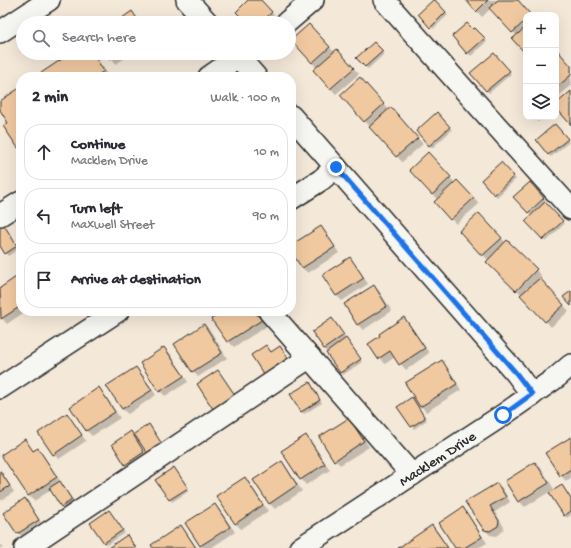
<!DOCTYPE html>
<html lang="en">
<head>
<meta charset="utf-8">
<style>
	:root { --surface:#fff; --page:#f2f2f3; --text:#2b2b33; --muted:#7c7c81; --line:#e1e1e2 }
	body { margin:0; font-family:"Gochi Hand",sans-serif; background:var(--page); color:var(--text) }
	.controls { position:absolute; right:12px; top:12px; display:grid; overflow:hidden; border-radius:8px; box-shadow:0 4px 16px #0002 }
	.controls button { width:36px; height:36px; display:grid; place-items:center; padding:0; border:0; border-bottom:1px solid var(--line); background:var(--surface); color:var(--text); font:20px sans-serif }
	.stop { position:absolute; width:12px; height:12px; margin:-9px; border:3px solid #1a73e8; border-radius:50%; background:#fff }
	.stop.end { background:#1a73e8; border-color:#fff; box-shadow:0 1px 4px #0008 }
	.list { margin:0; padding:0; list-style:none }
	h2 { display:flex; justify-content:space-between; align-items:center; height:52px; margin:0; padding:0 16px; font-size:17px }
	h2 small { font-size:13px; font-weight:400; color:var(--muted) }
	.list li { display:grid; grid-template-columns:26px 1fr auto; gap:12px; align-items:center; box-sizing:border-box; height:56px; margin:0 8px 8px; padding:0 8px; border:1px solid var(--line); border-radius:16px }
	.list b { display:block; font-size:15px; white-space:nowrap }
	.list p { margin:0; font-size:13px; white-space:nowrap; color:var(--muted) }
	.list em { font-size:13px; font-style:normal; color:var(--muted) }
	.icon { flex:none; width:22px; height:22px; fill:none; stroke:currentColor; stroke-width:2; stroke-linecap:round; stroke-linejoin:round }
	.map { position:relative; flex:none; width:571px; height:548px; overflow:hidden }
	.search { position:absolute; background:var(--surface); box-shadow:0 4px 16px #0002; left:16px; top:16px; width:280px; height:44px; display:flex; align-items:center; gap:10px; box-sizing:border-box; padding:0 14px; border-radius:22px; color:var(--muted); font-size:15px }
	.panel { position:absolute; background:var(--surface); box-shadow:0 4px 16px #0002; left:16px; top:72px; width:280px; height:244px; border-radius:16px }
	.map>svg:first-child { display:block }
	.shadow { fill:#0003 }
	.building { fill:#f0c9a0; stroke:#2b2b2b }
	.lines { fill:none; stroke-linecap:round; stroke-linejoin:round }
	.minor-casing { stroke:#2b2b2b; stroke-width:24 }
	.minor { stroke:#f6f6f2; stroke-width:21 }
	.route { stroke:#1a73e8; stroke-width:5 }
	.labels { text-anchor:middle; stroke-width:3; stroke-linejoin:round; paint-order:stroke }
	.street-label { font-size:15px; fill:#2b2b2b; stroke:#f6f6f2 }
</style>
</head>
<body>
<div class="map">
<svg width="571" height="548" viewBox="0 0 571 548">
	<rect width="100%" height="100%" fill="#f4e8d9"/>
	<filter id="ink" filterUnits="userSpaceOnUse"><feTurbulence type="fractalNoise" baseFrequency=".025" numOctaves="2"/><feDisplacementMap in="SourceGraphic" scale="8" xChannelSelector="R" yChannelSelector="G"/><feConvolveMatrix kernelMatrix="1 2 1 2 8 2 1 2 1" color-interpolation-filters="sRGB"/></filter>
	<g filter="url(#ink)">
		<g class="shadow">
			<path d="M249 0H259L274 15 266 23H248Z"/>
			<path d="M467 0H517L531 15H526V52L517 36 491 8 482 17Z"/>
			<path d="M434 1 448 15 433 29 419 14Z"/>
			<path d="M475 29 487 41 471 56 454 36 473 31Z"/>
			<path d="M315 30 335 53 343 56 359 74 336 94 314 71 317 68 292 40Z"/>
			<path d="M374 43 384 54 368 69 357 58Z"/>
			<path d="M556 49 571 67V85L557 98Z"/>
			<path d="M73 53H93L109 76 37 77Z"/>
			<path d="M108 53H133L116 64Z"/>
			<path d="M494 54 511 74 489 93 472 73Z"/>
			<path d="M366 84 389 110 396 114 423 144 402 162 365 121Z"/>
			<path d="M437 114 452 130 432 148 417 131Z"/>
			<path d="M533 117H543L538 122Z"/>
			<path d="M557 128 569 142 551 157 537 140Z"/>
			<path d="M433 159 455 183 457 181 479 204 456 224 435 202 438 200 432 194Z"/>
			<path d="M501 163 516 179 497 197 482 181Z"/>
			<path d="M530 184 546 201 544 203 564 224 546 242 527 221 532 216 515 197Z"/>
			<path d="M484 220 506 243 507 242 541 275 539 278 569 311 551 327 522 295 488 262 489 261 461 231Z"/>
			<path d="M321 227 326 233 339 253 308 273 302 268 291 250V247Z"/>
			<path d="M0 229H6L19 249 8 256 0 244Z"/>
			<path d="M350 259 355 264 368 284 342 301 337 296 324 276Z"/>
			<path d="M16 279 21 284V311H26L7 324 0 316V289Z"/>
			<path d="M374 286 379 291 392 311 363 330 358 325 345 304Z"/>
			<path d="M225 311H252L267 326 234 347 228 341Z"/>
			<path d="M404 318 409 323 429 353 406 370 395 357 385 364 370 345Z"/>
			<path d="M334 322 362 362 343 375 324 349Z"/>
			<path d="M204 325 210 330 227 358 198 377 193 371Z"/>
			<path d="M164 348 170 353 188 382 165 396 160 391Z"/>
			<path d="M441 362 447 367 461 390 426 412 421 406 407 383Z"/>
			<path d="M136 368 142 374 156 395 128 414 122 409Z"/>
			<path d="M310 383 322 403 304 414 301 411Z"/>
			<path d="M99 389 104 394 120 418 92 436 87 431 71 407Z"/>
			<path d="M414 401 427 420 414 429 412 426Z"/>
			<path d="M67 415 72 420 86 441 59 459 53 454Z"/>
			<path d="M348 419 354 424 369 447 340 465 335 460Z"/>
			<path d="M133 435 146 455 129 467 113 444Z"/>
			<path d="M306 437 312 442 330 470 306 485 301 479 283 452Z"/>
			<path d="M571 438V478L566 481 560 475Z"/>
			<path d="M25 441 34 452 38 449 43 455 74 502 64 509 51 490 34 501 29 496 3 455Z"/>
			<path d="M282 463 287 468 302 491 275 509 269 503Z"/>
			<path d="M535 463 541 468 554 489 525 507 519 501 506 481Z"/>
			<path d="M0 469 14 492 0 501Z"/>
			<path d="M176 471 189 491 172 502 157 480Z"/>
			<path d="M245 478 250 484 268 511 241 529 236 524Z"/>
			<path d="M497 484 503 489 510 502 495 512 504 527 503 531 496 536 490 535 485 530 467 502Z"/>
			<path d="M571 499V515L567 518 565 515Z"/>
			<path d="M25 500 41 522 21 536 5 513Z"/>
			<path d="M215 505 220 510 235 532 211 548H203L187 524Z"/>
			<path d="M463 509 468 514 487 543 478 548H456Z"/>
			<path d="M109 511 125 533 107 545 91 524Z"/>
			<path d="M181 526 186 532 197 548H155Z"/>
			<path d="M432 527 438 532 448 548H400Z"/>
			<path d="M0 543 3 548H0Z"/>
		</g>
		<g class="building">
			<path d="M248 0H261L272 12 261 23H247L236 12Z"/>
			<path d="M433 0H435L446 12 430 28 418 14Z"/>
			<path d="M466 0H488L476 12Z"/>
			<path d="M498 0H518L531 15H526V20L512 33 489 8Z"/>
			<path d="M132 11 140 23H115Z"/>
			<path d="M467 23 473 29 475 28 485 38 467 54 452 36Z"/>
			<path d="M309 24 330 47 312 63 291 40Z"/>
			<path d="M526 27V54L512 39Z"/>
			<path d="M374 42 383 51 365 67 356 58Z"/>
			<path d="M337 49 354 68 330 89 313 70Z"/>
			<path d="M558 51 571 66V75L556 88V53Z"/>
			<path d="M71 53H92L104 71 95 77H35Z"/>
			<path d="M106 53H119L110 59Z"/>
			<path d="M494 53 510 71 486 91 470 73Z"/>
			<path d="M360 77 384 104 364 122 340 95Z"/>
			<path d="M21 87V146L18 148 3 126 8 123 0 110V101Z"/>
			<path d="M571 91V125L556 108V104Z"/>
			<path d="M391 107 418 138 396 157 369 127Z"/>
			<path d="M437 112 450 127 429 146 416 131Z"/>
			<path d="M555 124 568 139 548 155 536 140Z"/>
			<path d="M428 152 451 177 432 195 409 170Z"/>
			<path d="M501 162 514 176 494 195 481 180Z"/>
			<path d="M457 180 474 198 450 220 434 202Z"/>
			<path d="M530 182 544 198 528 213 513 197Z"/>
			<path d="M545 202 563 221 543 240 525 221Z"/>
			<path d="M479 213 502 238 482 256 459 231Z"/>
			<path d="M4 225 17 246 5 254 0 246V227Z"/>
			<path d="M321 226 335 247 302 268 291 252V245Z"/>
			<path d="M507 240 537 269 516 291 486 262Z"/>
			<path d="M350 257 364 278 336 296 322 275Z"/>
			<path d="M16 277 21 285V306L1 319 0 288Z"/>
			<path d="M540 278 564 305 545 322 520 295Z"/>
			<path d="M374 285 387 306 357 325 344 304Z"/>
			<path d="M571 291V306L563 297Z"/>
			<path d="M223 311H254L262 320 227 342 211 319Z"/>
			<path d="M404 317 425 348 399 365 390 351 378 359 368 344 380 336 379 334Z"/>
			<path d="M332 318 344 335 324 349 312 332Z"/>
			<path d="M204 324 222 353 192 372 174 344Z"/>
			<path d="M346 338 361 359 340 373 326 353Z"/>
			<path d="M266 345 271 352 280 346 290 361 266 378 251 355Z"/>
			<path d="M164 347 184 376 159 392 140 363Z"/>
			<path d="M442 360 457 384 420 407 405 383Z"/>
			<path d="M136 367 152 390 122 409 106 386Z"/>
			<path d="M218 370 235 395 213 409 197 384Z"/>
			<path d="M310 382 320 400 301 412 290 394Z"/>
			<path d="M99 387 115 412 86 431 70 407Z"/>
			<path d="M412 397 425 418 411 427 397 407Z"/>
			<path d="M67 413 82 435 53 455 38 433Z"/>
			<path d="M349 418 364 441 334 461 319 437Z"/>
			<path d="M149 424 162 444 147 453 134 434Z"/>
			<path d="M131 431 144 452 125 465 112 444Z"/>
			<path d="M306 435 325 464 300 480 281 451Z"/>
			<path d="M571 437V469L560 476 545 453Z"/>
			<path d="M25 439 33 451 38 448 57 477 28 496 1 455Z"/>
			<path d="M282 461 297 485 269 504 253 480Z"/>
			<path d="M535 462 549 483 518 502 505 481Z"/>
			<path d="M174 467 188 488 169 500 155 480Z"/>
			<path d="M0 471 10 486 0 492Z"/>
			<path d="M245 477 263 505 235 524 216 496Z"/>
			<path d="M60 481 72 500 61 507 49 488Z"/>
			<path d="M497 483 506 497 490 506 499 521 498 526 490 531 484 530 465 502Z"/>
			<path d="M562 485 571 499V511L564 516 549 493Z"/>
			<path d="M25 498 39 520 17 534 3 513Z"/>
			<path d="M215 504 230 527 200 546 185 523Z"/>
			<path d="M463 507 482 537 464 548H455L439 523Z"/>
			<path d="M109 510 123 530 104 543 90 523Z"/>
			<path d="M181 525 196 548H153L151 545Z"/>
			<path d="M432 525 448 548H398Z"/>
			<path d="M127 535 136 548H108Z"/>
		</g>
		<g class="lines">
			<defs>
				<g id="minor">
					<path d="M187 0 208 23"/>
					<path d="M384 0 571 209"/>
					<path d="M286 23 313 0"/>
					<path d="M0 32 49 0"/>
					<path d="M235 53 256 77"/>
					<path d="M209 77 238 57"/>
					<path d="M291 116 516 373 532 395"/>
					<path d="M291 199 321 180 336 167"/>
					<path d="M0 215 21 202"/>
					<path d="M269 311 412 475"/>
					<path d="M0 388 118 311"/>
					<path d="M25 548 310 357"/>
					<path d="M300 548 503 415 557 377 571 365"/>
				</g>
			</defs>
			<use href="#minor" class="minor-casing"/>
			<use href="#minor" class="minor"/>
		</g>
	</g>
	<g class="lines" filter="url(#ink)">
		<path class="route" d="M336 167 516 373 532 394 503 415"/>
	</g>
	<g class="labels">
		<g class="street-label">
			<text transform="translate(437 458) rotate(-33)" y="5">Macklem Drive</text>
		</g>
	</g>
</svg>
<div class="controls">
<button>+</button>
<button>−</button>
<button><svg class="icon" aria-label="layers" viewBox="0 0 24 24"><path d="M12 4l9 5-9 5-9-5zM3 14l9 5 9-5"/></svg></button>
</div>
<div class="stop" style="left:503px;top:415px"></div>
<div class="stop end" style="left:336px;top:167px"></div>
<div class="search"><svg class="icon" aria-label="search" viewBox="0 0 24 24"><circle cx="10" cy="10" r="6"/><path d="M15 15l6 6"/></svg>Search here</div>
<section class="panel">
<h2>2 min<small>Walk · 100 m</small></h2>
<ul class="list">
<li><svg class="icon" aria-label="ahead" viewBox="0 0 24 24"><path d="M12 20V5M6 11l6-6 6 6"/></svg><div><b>Continue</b><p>Macklem Drive</p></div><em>10 m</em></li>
<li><svg class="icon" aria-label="left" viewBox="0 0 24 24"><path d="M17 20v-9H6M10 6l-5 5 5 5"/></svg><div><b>Turn left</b><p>Maxwell Street</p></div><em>90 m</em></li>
<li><svg class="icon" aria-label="arrive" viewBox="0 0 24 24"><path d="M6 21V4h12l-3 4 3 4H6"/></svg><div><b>Arrive at destination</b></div></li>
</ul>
</section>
</div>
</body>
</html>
